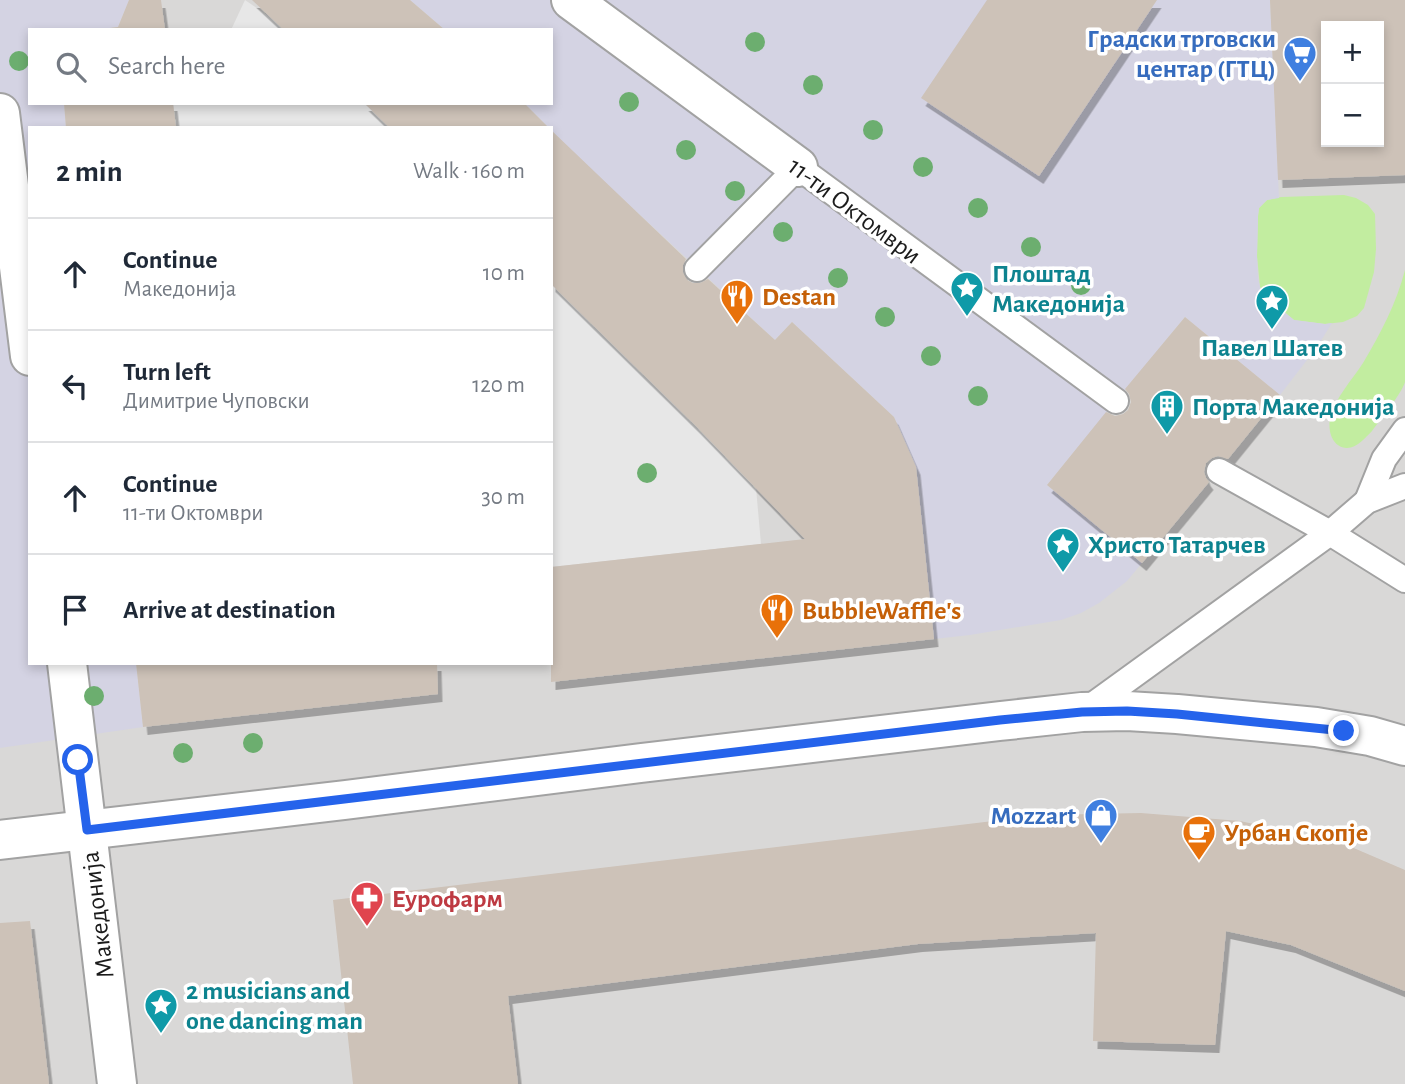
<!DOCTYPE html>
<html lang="en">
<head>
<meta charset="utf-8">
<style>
	:root { --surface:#fff; --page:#f2f2f3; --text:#1f2937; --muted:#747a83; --line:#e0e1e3 }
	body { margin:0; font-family:"Alegreya Sans",sans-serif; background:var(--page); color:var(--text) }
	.controls { position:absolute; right:21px; top:21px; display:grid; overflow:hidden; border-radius:0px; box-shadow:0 4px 10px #0003 }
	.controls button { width:63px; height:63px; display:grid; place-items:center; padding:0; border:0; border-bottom:2px solid var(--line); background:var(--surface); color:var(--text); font:35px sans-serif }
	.stop { position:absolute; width:21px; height:21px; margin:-16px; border:5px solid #2563eb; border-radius:50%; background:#fff }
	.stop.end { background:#2563eb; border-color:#fff; box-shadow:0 2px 7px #0008 }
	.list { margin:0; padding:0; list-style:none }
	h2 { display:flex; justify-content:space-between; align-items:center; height:91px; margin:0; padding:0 28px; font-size:30px }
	h2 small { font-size:23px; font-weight:400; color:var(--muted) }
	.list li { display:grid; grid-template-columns:46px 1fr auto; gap:21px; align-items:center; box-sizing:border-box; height:112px; padding:0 28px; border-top:2px solid var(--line) }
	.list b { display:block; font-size:26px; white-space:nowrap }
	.list p { margin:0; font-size:23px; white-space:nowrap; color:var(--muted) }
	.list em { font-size:23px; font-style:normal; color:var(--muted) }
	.icon { flex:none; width:38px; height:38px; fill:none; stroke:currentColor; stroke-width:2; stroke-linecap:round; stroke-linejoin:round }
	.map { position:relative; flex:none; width:1405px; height:1084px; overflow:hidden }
	.search { position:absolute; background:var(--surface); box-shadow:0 4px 10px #0003; left:28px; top:28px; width:525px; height:77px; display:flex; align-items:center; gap:18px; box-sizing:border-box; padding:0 24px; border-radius:0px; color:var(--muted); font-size:26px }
	.panel { position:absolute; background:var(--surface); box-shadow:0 4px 10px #0003; left:28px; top:126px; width:525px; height:539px; border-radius:0px }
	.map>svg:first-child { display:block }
	.residential { fill:#d9d8d7; fill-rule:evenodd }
	.grass { fill:#c2eda0 }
	.parking { fill:#e7e7e7 }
	.plaza { fill:#d4d3e3 }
	.building { fill:#cdc2b8; fill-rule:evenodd; filter:url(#shadow) }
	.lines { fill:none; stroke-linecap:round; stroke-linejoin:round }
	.service-casing { stroke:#a2a2a2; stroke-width:28 }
	.pedestrian-casing { stroke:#a2a2a2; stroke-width:42 }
	.tertiary-casing { stroke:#a2a2a2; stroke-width:42 }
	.service { stroke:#fff; stroke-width:24 }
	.pedestrian { stroke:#fff; stroke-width:38 }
	.tertiary { stroke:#fff; stroke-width:38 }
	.tree { fill:#6cae6f }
	.route { stroke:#2563eb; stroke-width:9 }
	.labels { text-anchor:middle; stroke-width:7; stroke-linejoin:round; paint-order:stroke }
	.shop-label { font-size:26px; font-weight:bold; fill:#366cbe; stroke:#fff; text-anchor:end }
	.street-label { font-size:26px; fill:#1b1b1b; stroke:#fff }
	.culture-label { font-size:26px; font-weight:bold; fill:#0d838f; stroke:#fff; text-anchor:start }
	.food-label { font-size:26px; font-weight:bold; fill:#c56008; stroke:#fff; text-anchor:start }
	.health-label { font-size:26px; font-weight:bold; fill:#be3a42; stroke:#fff; text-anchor:start }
</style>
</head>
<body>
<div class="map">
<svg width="1405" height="1084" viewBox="0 0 1405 1084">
	<defs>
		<filter id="shadow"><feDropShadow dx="4.5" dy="8" stdDeviation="0" flood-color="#0004"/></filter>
	</defs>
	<rect width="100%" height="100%" fill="#ede9df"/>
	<path class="residential" d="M0 0H1405V1084H0ZM1326 26H1379V142H1326ZM30 30H551V103H30ZM30 128H551V663H30Z"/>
	<g class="grass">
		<path d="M1344 195 1356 198 1368 205 1375 214 1376 249 1374 272 1364 308 1357 316 1343 322 1325 324 1294 320 1265 296 1260 287 1257 256 1258 216 1259 208 1267 200 1281 197Z"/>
		<path d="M1405 270C1405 294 1405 324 1405 349 1405 359 1405 373 1405 382 1402 393 1380 420 1372 431 1366 437 1356 449 1346 448 1331 446 1328 430 1330 418 1335 398 1352 380 1363 363 1381 333 1396 304 1405 270Z"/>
	</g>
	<g class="parking">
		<path d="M245 0 267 15 284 30H231Z"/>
		<path d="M173 103H364L390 128H176Z"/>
		<path d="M551 284 696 426 756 488 761 544 551 567Z"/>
	</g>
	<g class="plaza">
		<path d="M0 0H129L118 27 94 30H30V103H64L66 128H30V663H136L143 727 0 748Z"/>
		<path d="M410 0H1270L1279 198 1267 200 1259 208 1258 216 1257 256 1258 278 1260 287 1265 296 1294 320 1325 324 1332 323 1317 347 1280 395 1185 317 1047 485 1142 563 1127 581 1099 603 1081 613 1061 620 970 635 934 639 916 467 894 417 792 322 775 340 598 176 551 130V128H549L524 103H551V30H445Z"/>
	</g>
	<g class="building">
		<path d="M129 0H161L165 30H94L118 27Z"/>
		<path d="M252 0H410L445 30H284Z"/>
		<path d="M987 0H1157L1039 176 921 98Z"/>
		<path d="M1270 0H1405V175L1278 180ZM1326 26H1379V142H1326Z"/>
		<path d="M64 103H173L176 128H66Z"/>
		<path d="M364 103H524L549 128H390Z"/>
		<path d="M551 130 686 259 683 265V272L687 280 693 283H700L708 279 775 340 792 322 894 417 916 467 934 639 551 682V567L805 539 696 426 551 284Z"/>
		<path d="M1185 317 1280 395 1228 459 1218 456 1212 458 1206 463 1204 472 1206 478 1209 482 1142 563 1047 485 1106 412 1115 416 1123 414 1128 410 1131 402 1129 394 1125 389Z"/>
		<path d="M136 663H437L438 694 143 727Z"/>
		<path d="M1141 813 1240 821 1342 843 1405 870V991L1291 945 1226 931 1215 1045 1093 1041 1096 933 918 944 508 996 518 1084H353L333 900 1044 815Z"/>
		<path d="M30 921 49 1084H0V923Z"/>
	</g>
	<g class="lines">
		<defs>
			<g id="service">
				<path d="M697 269 798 167 1116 401"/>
				<path d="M1219 471 1330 533 1405 580"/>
				<path d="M1367 501 1384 459 1405 430"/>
				<path d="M1083 712 1330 533 1367 501 1405 486"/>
			</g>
			<g id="pedestrian">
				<path d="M571 0 798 167"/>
				<path d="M0 113 30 356"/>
				<path d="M67 663 117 1084"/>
			</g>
			<path id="tertiary" d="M0 840 345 800 641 763 1000 721 1082 712 1127 711 1177 714 1316 727 1370 736 1405 746"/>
		</defs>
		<use href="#service" class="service-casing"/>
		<use href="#pedestrian" class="pedestrian-casing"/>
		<use href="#tertiary" class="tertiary-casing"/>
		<use href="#service" class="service"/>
		<use href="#pedestrian" class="pedestrian"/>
		<use href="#tertiary" class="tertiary"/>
	</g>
	<g class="tree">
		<circle cx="755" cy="42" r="10"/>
		<circle cx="19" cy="61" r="10"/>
		<circle cx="813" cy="85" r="10"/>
		<circle cx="629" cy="102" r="10"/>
		<circle cx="873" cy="130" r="10"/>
		<circle cx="686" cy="150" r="10"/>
		<circle cx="923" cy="167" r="10"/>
		<circle cx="735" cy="191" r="10"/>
		<circle cx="978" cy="208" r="10"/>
		<circle cx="783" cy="232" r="10"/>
		<circle cx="1031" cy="247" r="10"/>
		<circle cx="838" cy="278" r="10"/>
		<circle cx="1081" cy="285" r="10"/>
		<circle cx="885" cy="317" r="10"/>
		<circle cx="931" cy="356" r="10"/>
		<circle cx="978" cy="396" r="10"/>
		<circle cx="647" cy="473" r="10"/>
		<circle cx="94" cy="696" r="10"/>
		<circle cx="253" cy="743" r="10"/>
		<circle cx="183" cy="753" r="10"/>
	</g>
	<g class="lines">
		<path class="route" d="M78 760 87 830 1000 720 1082 712 1127 711 1177 714 1344 731"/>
	</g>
	<defs>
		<symbol id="supermarket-pin" viewBox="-11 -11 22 30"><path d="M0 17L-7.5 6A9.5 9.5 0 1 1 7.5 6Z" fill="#3f7fe0" stroke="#fff"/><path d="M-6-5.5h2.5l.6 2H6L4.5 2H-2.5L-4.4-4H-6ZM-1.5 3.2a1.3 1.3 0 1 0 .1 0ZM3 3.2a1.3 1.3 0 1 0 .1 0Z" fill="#fff"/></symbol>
		<symbol id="sight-pin" viewBox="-11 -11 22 30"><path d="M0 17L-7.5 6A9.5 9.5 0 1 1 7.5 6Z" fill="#0f9aa8" stroke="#fff"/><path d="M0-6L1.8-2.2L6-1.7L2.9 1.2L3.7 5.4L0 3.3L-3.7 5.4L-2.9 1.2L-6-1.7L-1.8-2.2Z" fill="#fff"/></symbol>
		<symbol id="restaurant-pin" viewBox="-11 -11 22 30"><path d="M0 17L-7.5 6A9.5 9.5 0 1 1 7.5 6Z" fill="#e8710a" stroke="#fff"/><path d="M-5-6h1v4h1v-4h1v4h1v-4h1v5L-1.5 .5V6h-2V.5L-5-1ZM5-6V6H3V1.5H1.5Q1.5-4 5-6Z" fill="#fff"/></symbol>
		<symbol id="building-pin" viewBox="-11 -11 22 30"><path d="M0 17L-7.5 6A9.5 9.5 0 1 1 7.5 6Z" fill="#0f9aa8" stroke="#fff"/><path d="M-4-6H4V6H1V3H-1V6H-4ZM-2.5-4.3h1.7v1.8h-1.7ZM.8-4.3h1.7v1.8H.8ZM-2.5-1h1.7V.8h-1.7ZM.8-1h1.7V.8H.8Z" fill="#fff"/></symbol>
		<symbol id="shop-pin" viewBox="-11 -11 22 30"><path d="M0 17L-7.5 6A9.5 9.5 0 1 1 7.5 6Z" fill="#3f7fe0" stroke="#fff"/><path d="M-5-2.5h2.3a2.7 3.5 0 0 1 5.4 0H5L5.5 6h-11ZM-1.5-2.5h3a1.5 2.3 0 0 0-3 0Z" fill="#fff"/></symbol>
		<symbol id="cafe-pin" viewBox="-11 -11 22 30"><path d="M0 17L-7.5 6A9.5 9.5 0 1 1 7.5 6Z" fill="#e8710a" stroke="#fff"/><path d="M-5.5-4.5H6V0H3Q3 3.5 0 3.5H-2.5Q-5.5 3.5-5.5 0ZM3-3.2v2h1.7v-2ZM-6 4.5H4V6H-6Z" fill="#fff"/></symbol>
		<symbol id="pharmacy-pin" viewBox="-11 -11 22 30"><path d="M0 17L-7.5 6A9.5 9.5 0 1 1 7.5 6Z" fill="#e0444e" stroke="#fff"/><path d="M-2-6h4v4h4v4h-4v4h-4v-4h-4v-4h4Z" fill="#fff"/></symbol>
	</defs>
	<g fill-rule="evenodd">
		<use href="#supermarket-pin" x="1281" y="34" width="38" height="52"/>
		<use href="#sight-pin" x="948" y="269" width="38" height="52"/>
		<use href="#restaurant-pin" x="718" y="277" width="38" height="52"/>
		<use href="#sight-pin" x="1253" y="282" width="38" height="52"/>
		<use href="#building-pin" x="1148" y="387" width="38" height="52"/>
		<use href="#sight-pin" x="1044" y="525" width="38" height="52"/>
		<use href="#restaurant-pin" x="758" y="591" width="38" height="52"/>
		<use href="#shop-pin" x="1082" y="796" width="38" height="52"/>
		<use href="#cafe-pin" x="1180" y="813" width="38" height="52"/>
		<use href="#pharmacy-pin" x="348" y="879" width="38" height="52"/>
		<use href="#sight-pin" x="142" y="986" width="38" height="52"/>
	</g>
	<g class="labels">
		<g class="shop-label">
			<text x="1276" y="47">Градски трговски<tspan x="1276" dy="30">центар (ГТЦ)</tspan></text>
			<text x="1076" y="824">Mozzart</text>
		</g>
		<g class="street-label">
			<text transform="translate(855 210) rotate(37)" y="9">11-ти Октомври</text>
			<text transform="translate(97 915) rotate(-97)" y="9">Македонија</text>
		</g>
		<g class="culture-label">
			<text x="992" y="282">Плоштад<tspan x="992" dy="30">Македонија</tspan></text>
			<text x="1272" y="356" text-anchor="middle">Павел Шатев</text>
			<text x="1192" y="415">Порта Македонија</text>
			<text x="1088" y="553">Христо Татарчев</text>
			<text x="186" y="999">2 musicians and<tspan x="186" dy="30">one dancing man</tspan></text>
		</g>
		<g class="food-label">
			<text x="762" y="305">Destan</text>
			<text x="802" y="619">BubbleWaffle's</text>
			<text x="1224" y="841">Урбан Скопје</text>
		</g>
		<g class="health-label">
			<text x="392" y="907">Eуpoфapм</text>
		</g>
	</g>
</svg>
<div class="controls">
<button>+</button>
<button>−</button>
</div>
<div class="stop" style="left:78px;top:760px"></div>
<div class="stop end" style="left:1344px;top:731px"></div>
<div class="search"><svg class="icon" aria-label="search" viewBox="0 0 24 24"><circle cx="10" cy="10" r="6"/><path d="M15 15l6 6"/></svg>Search here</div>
<section class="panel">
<h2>2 min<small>Walk · 160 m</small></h2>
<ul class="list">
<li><svg class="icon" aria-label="ahead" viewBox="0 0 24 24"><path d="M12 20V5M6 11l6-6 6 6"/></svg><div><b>Continue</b><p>Македонија</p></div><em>10 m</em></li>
<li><svg class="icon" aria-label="left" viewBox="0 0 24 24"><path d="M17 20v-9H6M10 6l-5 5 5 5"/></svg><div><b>Turn left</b><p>Димитрие Чуповски</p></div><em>120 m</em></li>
<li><svg class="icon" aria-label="ahead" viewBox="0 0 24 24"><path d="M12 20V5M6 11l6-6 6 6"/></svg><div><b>Continue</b><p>11-ти Октомври</p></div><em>30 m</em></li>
<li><svg class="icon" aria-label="arrive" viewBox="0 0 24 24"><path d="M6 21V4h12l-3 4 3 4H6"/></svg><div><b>Arrive at destination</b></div></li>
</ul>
</section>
</div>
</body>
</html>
